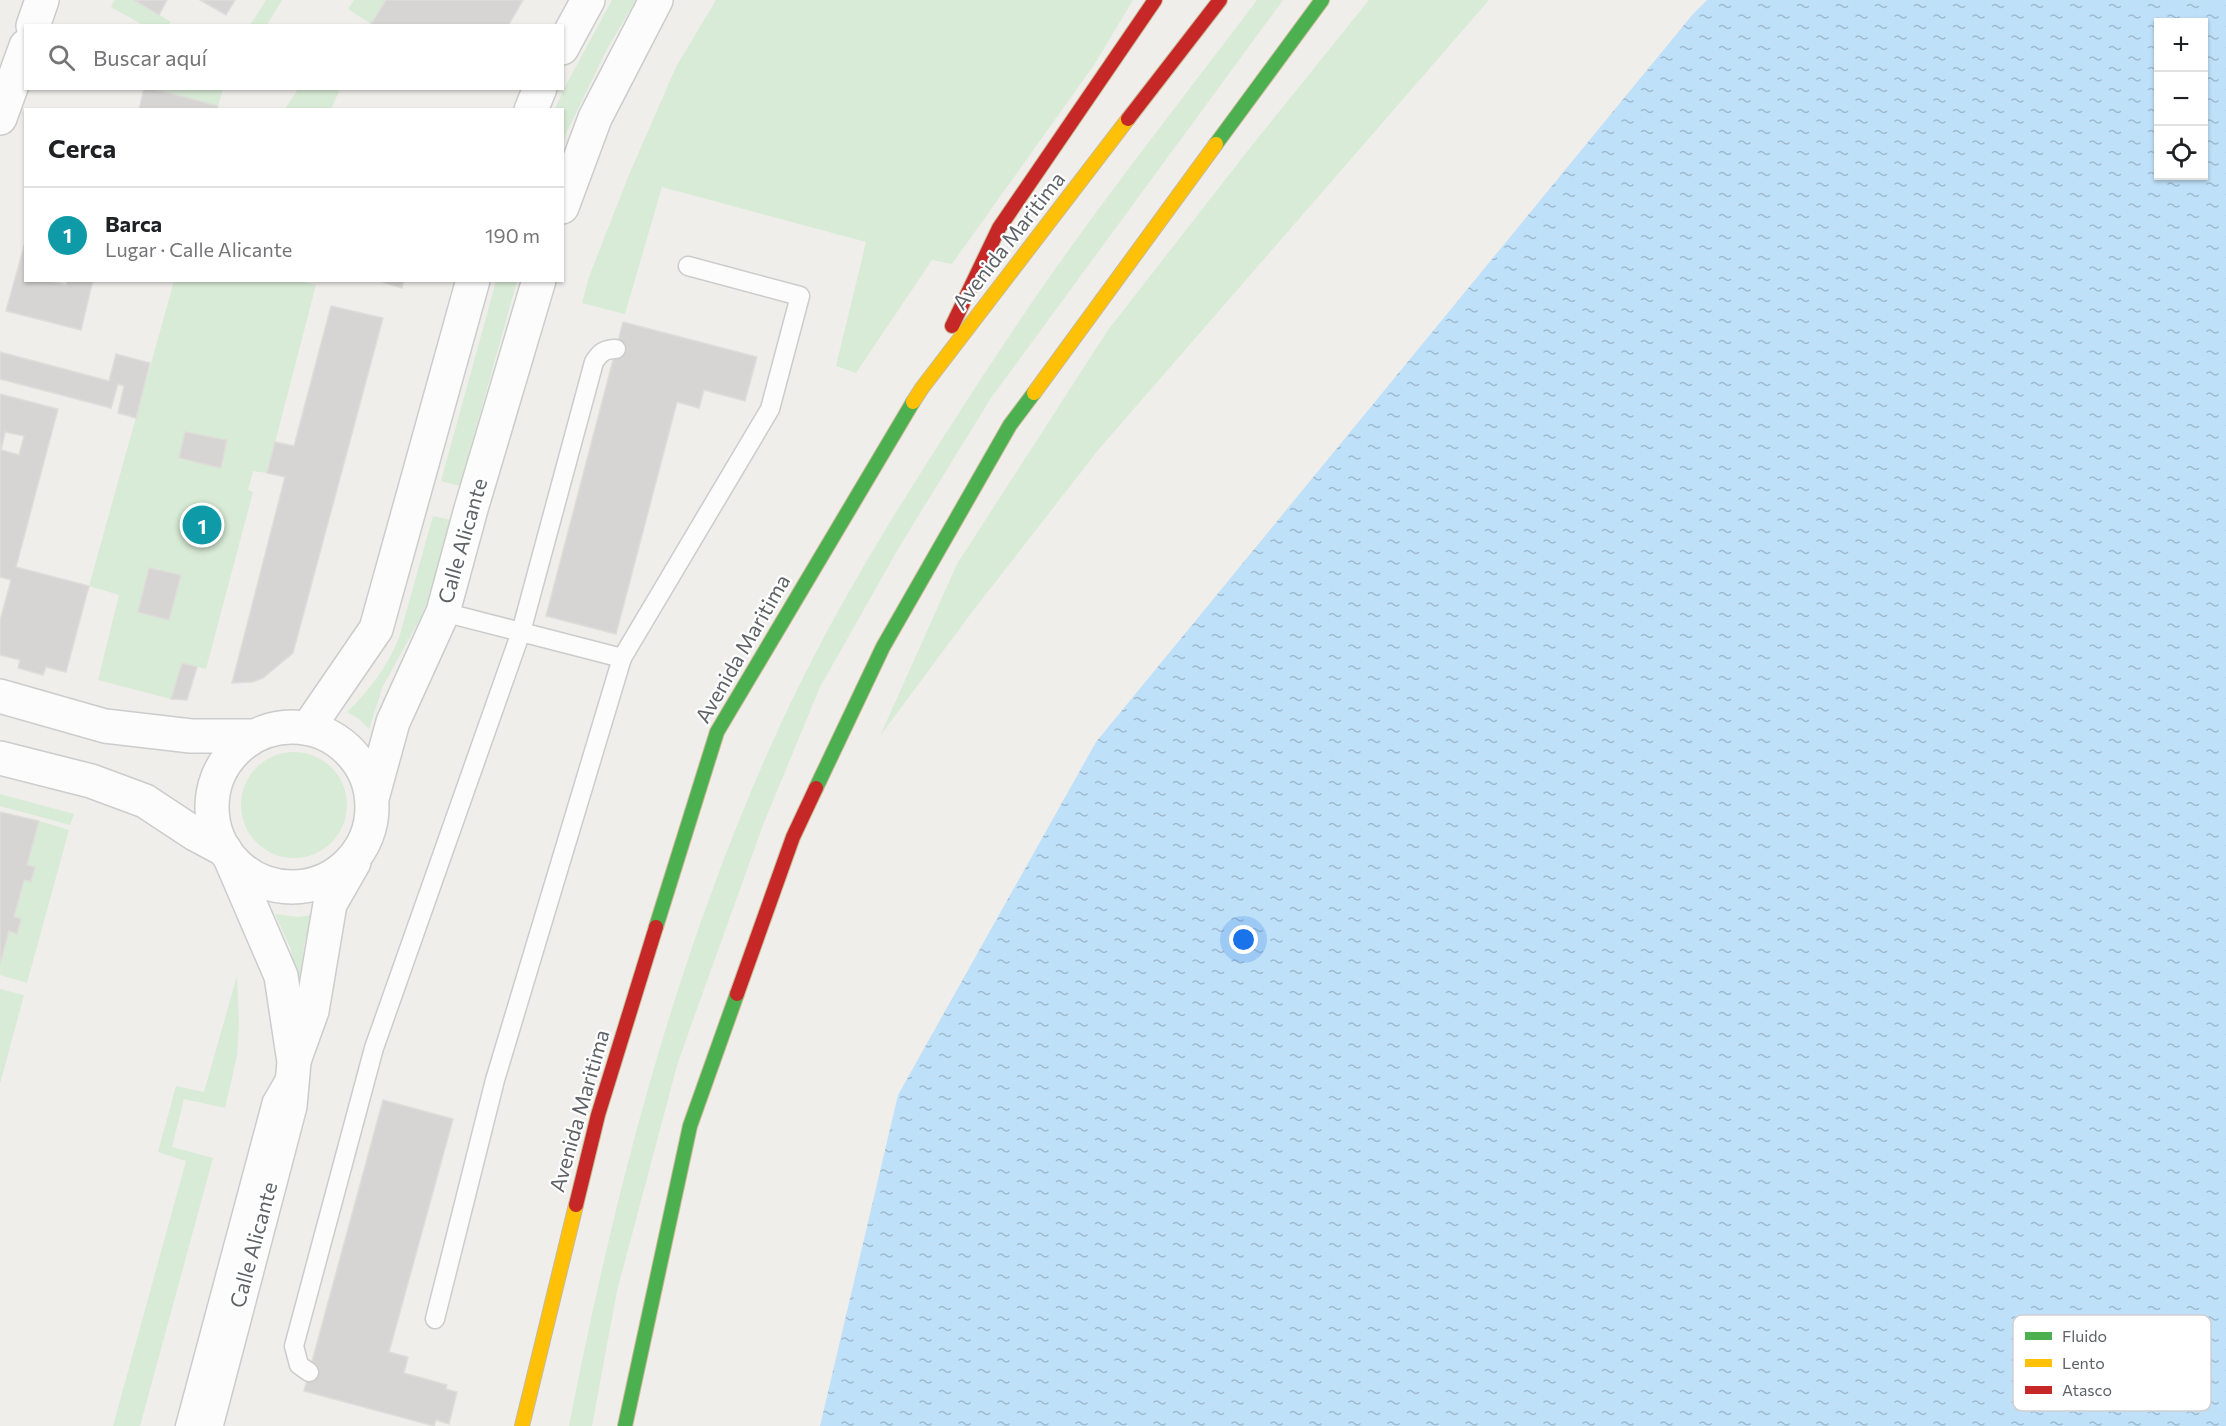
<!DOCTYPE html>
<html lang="es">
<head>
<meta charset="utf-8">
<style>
	:root { --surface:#fff; --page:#f6f6f6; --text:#202124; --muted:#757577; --line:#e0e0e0; --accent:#919496 }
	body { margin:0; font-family:Commissioner,sans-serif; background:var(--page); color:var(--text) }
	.controls { position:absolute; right:18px; top:18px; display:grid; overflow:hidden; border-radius:0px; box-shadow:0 2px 4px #0004 }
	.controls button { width:54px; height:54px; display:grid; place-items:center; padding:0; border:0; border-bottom:2px solid var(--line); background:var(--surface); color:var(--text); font:30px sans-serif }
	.you { position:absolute; left:1244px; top:940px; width:21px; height:21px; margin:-15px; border:4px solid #fff; border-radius:50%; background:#1a73e8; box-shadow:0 0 0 9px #1a73e833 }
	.badge { display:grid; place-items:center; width:39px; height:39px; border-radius:50%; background:var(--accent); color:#fff; font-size:20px; font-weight:700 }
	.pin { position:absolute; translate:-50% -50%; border:3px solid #fff; box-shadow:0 2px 6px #0006 }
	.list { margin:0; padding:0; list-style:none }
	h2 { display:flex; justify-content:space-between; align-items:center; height:78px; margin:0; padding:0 24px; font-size:26px }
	h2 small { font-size:20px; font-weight:400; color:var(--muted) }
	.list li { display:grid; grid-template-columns:39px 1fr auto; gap:18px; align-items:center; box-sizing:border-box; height:96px; padding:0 24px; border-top:2px solid var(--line) }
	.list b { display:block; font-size:22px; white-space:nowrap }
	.list p { margin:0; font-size:20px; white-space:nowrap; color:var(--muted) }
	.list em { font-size:20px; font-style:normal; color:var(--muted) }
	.icon { flex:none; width:33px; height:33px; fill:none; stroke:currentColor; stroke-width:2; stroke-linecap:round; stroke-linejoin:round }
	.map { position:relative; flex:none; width:2226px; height:1426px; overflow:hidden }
	.search { position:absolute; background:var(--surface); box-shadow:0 2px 4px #0004; left:24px; top:24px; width:540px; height:66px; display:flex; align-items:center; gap:15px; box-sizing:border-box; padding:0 21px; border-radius:0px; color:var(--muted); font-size:22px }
	.panel { position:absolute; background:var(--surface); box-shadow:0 2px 4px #0004; left:24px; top:108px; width:540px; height:174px; border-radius:0px }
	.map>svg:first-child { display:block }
	.green { fill:#d8ebd6; fill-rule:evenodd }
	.water { fill:url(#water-ripples); fill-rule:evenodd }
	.building { fill:#d6d5d3; stroke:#deddd9; stroke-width:1.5; fill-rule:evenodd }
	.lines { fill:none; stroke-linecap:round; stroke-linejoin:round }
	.lane-casing { stroke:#cbcccc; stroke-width:21 }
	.street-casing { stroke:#cbcccc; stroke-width:36 }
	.fast-casing { stroke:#c8b996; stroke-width:16 }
	.slow-casing { stroke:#c8b996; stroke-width:16 }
	.jam-casing { stroke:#c8b996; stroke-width:16 }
	.lane { stroke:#fdfcfc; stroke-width:18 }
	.street { stroke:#fdfcfc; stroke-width:33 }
	.fast { stroke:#4caf50; stroke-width:14 }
	.slow { stroke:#ffc107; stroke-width:14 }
	.jam { stroke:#c62828; stroke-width:14 }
	.labels { text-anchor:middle; stroke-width:4.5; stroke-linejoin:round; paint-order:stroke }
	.street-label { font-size:21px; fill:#5f6368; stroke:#fff }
	.key { fill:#fff; stroke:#cfd0d2; stroke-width:1.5 }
	.key-label { font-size:16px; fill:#5f6368 }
</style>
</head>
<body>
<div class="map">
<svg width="2226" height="1426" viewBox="0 0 2226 1426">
	<defs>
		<pattern id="water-ripples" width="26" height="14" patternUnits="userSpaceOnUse" patternTransform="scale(1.5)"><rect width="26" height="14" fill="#bfe0f9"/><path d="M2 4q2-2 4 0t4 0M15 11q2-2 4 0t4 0" fill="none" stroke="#9eb9cd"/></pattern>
	</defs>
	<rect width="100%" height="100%" fill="#efeeea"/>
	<g class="green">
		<path d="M115 0H134L171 22 168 25H143L111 7Z"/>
		<path d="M266 0H282L267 25H250Z"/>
		<path d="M354 0H386L371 24 348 9Z"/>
		<path d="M612 0H636L607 49 563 140 562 110 555 109 567 83Z"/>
		<path d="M716 0H1133L1094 65 952 264 932 260 856 373 836 366 866 242 662 187 625 314 582 303 589 277 628 177 676 67Z"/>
		<path d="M1257 0H1283L991 398 901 544 820 687 763 825 678 1062 617 1291 592 1426H569C617 1179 682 932 790 704 830 621 876 543 925 466 951 425 977 384 1004 344 1082 225 1172 113 1257 0Z"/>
		<path d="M1369 0H1489L1099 449 972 612 880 736 957 564 1108 330 1253 144Z"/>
		<path d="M150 89H223L218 106Z"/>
		<path d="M298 89V88L340 89 331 109H285Z"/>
		<path d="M297 280 316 285 267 473 253 471 248 490 253 492 206 669 182 663 171 699 98 680 119 595 89 586 174 281ZM185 432 227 441 221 467 179 459ZM149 568 181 575 169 620 138 612Z"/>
		<path d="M496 281H517L460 486 441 481Z"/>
		<path d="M433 516 451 520 429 597 421 617 383 686 369 729 359 719 347 712C370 690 387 667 399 638Z"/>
		<circle cx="294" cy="805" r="53"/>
		<path d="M0 794 74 814 70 825 0 806Z"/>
		<path d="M39 821 69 830 27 983 0 975V964L9 931 17 933 21 919 14 917 24 880 31 881 35 867 27 865Z"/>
		<path d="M275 914 298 917 313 915 304 946 299 991 290 947Z"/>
		<path d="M237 976 239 1024 237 1056 225 1108 184 1099 172 1147 213 1158 140 1426H113L186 1161 158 1152 176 1086 204 1092Z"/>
		<path d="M0 989 24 995 0 1084Z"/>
	</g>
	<path class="water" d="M1707 0H2226V1426H820L898 1095 1096 742 1693 14ZM2158 22H2204V176H2158Z"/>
	<g class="building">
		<path d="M134 0H167L159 15Z"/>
		<path d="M200 0H235L226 15Z"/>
		<path d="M386 0H523L508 26H375L371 24Z"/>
		<path d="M144 88H150L218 106 217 110H139Z"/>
		<path d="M26 239V280H48L66 285 68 280H93L81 330 6 311Z"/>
		<path d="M375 280H404L402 288Z"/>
		<path d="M331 306 383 318 293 653 263 678 252 682 232 683 285 477 267 473 275 442 294 446Z"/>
		<path d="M623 322 757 357 745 401 704 390 699 408 677 402 616 634 546 616Z"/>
		<path d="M0 352 109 381 116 354 150 363 136 418 118 413 124 386 118 384 111 408 0 379Z"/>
		<path d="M0 394 58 409 16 567 89 586 66 672 46 667 43 675 18 668 20 660 0 655V621L11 580 0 577ZM5 432 24 436 19 455 1 450Z"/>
		<path d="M185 432 227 440 221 468 179 458Z"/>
		<path d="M149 568 181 575 169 620 138 612Z"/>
		<path d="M182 663 197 667 187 700 171 699Z"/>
		<path d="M0 812 39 821 27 865 35 867 31 882 24 880 14 917 21 919 17 934 9 931 0 964Z"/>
		<path d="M383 1100 453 1119 389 1352 408 1357 404 1373 447 1385 446 1389 457 1392 449 1424 436 1420 434 1426 304 1391Z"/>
	</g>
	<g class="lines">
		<defs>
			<g id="lane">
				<path d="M443 612 521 632 594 362C600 353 604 349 616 349"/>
				<path d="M435 1319 495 1080 622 658"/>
				<path d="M309 1372 299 1365 294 1346 374 1048 521 632 622 658 770 409 800 296 688 266"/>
				<path d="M185 1426 272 1101 286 1077"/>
			</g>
			<g id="street">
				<path d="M33 26 42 0"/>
				<path d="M562 48 588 0"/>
				<path d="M531 110 540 88"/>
				<path d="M0 118 26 46"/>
				<path d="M562 207 595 118 656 0"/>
				<path d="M0 696 105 726 191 736H253"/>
				<circle cx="292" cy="807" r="80"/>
				<path d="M308 728 376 629 473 280"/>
				<path d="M0 758 91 781 145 801 195 834 225 850"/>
				<path d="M373 795 393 722 443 612 471 509 539 280"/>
				<path d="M295 1058 312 1011 330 904 354 862"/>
				<path d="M206 1426 290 1106 294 1062 281 976 231 860"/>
			</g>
			<g id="fast">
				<path d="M1216 144 1322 0"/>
				<path d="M816 788 883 647 1010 425 1034 393"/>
				<path d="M656 927 717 732 913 402"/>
				<path d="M625 1426 690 1126 737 994"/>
			</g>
			<g id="slow">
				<path d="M1034 393 1216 144"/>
				<path d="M913 402 922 388 1128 119"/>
				<path d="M522 1426 576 1205"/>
			</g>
			<g id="jam">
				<path d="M1128 119 1220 0"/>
				<path d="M952 326 999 228 1155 0"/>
				<path d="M737 994 793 837 816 788"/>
				<path d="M576 1205 598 1115 656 927"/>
			</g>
		</defs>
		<use href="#lane" class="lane-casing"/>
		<use href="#street" class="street-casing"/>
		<use href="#fast" class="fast-casing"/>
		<use href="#slow" class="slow-casing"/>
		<use href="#jam" class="jam-casing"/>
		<use href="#lane" class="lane"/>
		<use href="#street" class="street"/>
		<use href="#fast" class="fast"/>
		<use href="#slow" class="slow"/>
		<use href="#jam" class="jam"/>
	</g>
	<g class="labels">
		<g class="street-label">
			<text transform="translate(1009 241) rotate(-52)" y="7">Avenida Maritima</text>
			<text transform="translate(463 541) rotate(-74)" y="7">Calle Alicante</text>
			<text transform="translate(743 649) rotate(-60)" y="7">Avenida Maritima</text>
			<text transform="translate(580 1111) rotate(-74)" y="7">Avenida Maritima</text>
			<text transform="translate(254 1245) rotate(-75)" y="7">Calle Alicante</text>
		</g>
	</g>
	<rect x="2013" y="1315" width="198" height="96" rx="9" class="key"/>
	<rect x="2025" y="1332" width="27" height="8" fill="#4caf50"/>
	<rect x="2025" y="1359" width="27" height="8" fill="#ffc107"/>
	<rect x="2025" y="1386" width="27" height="8" fill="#c62828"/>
	<g class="key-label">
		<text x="2062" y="1342">Fluido</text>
		<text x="2062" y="1369">Lento</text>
		<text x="2062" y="1396">Atasco</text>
	</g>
</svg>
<div class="controls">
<button>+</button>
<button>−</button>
<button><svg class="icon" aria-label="locate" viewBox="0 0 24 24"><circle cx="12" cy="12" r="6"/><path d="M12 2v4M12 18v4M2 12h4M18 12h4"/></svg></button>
</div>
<div class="you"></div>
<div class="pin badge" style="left:202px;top:525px;background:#0f9aa8">1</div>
<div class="search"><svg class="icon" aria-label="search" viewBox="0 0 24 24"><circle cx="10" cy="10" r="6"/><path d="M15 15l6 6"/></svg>Buscar aquí</div>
<section class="panel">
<h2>Cerca<small></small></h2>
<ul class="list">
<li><span class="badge" style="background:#0f9aa8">1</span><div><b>Barca</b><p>Lugar · Calle Alicante</p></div><em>190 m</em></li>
</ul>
</section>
</div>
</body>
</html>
